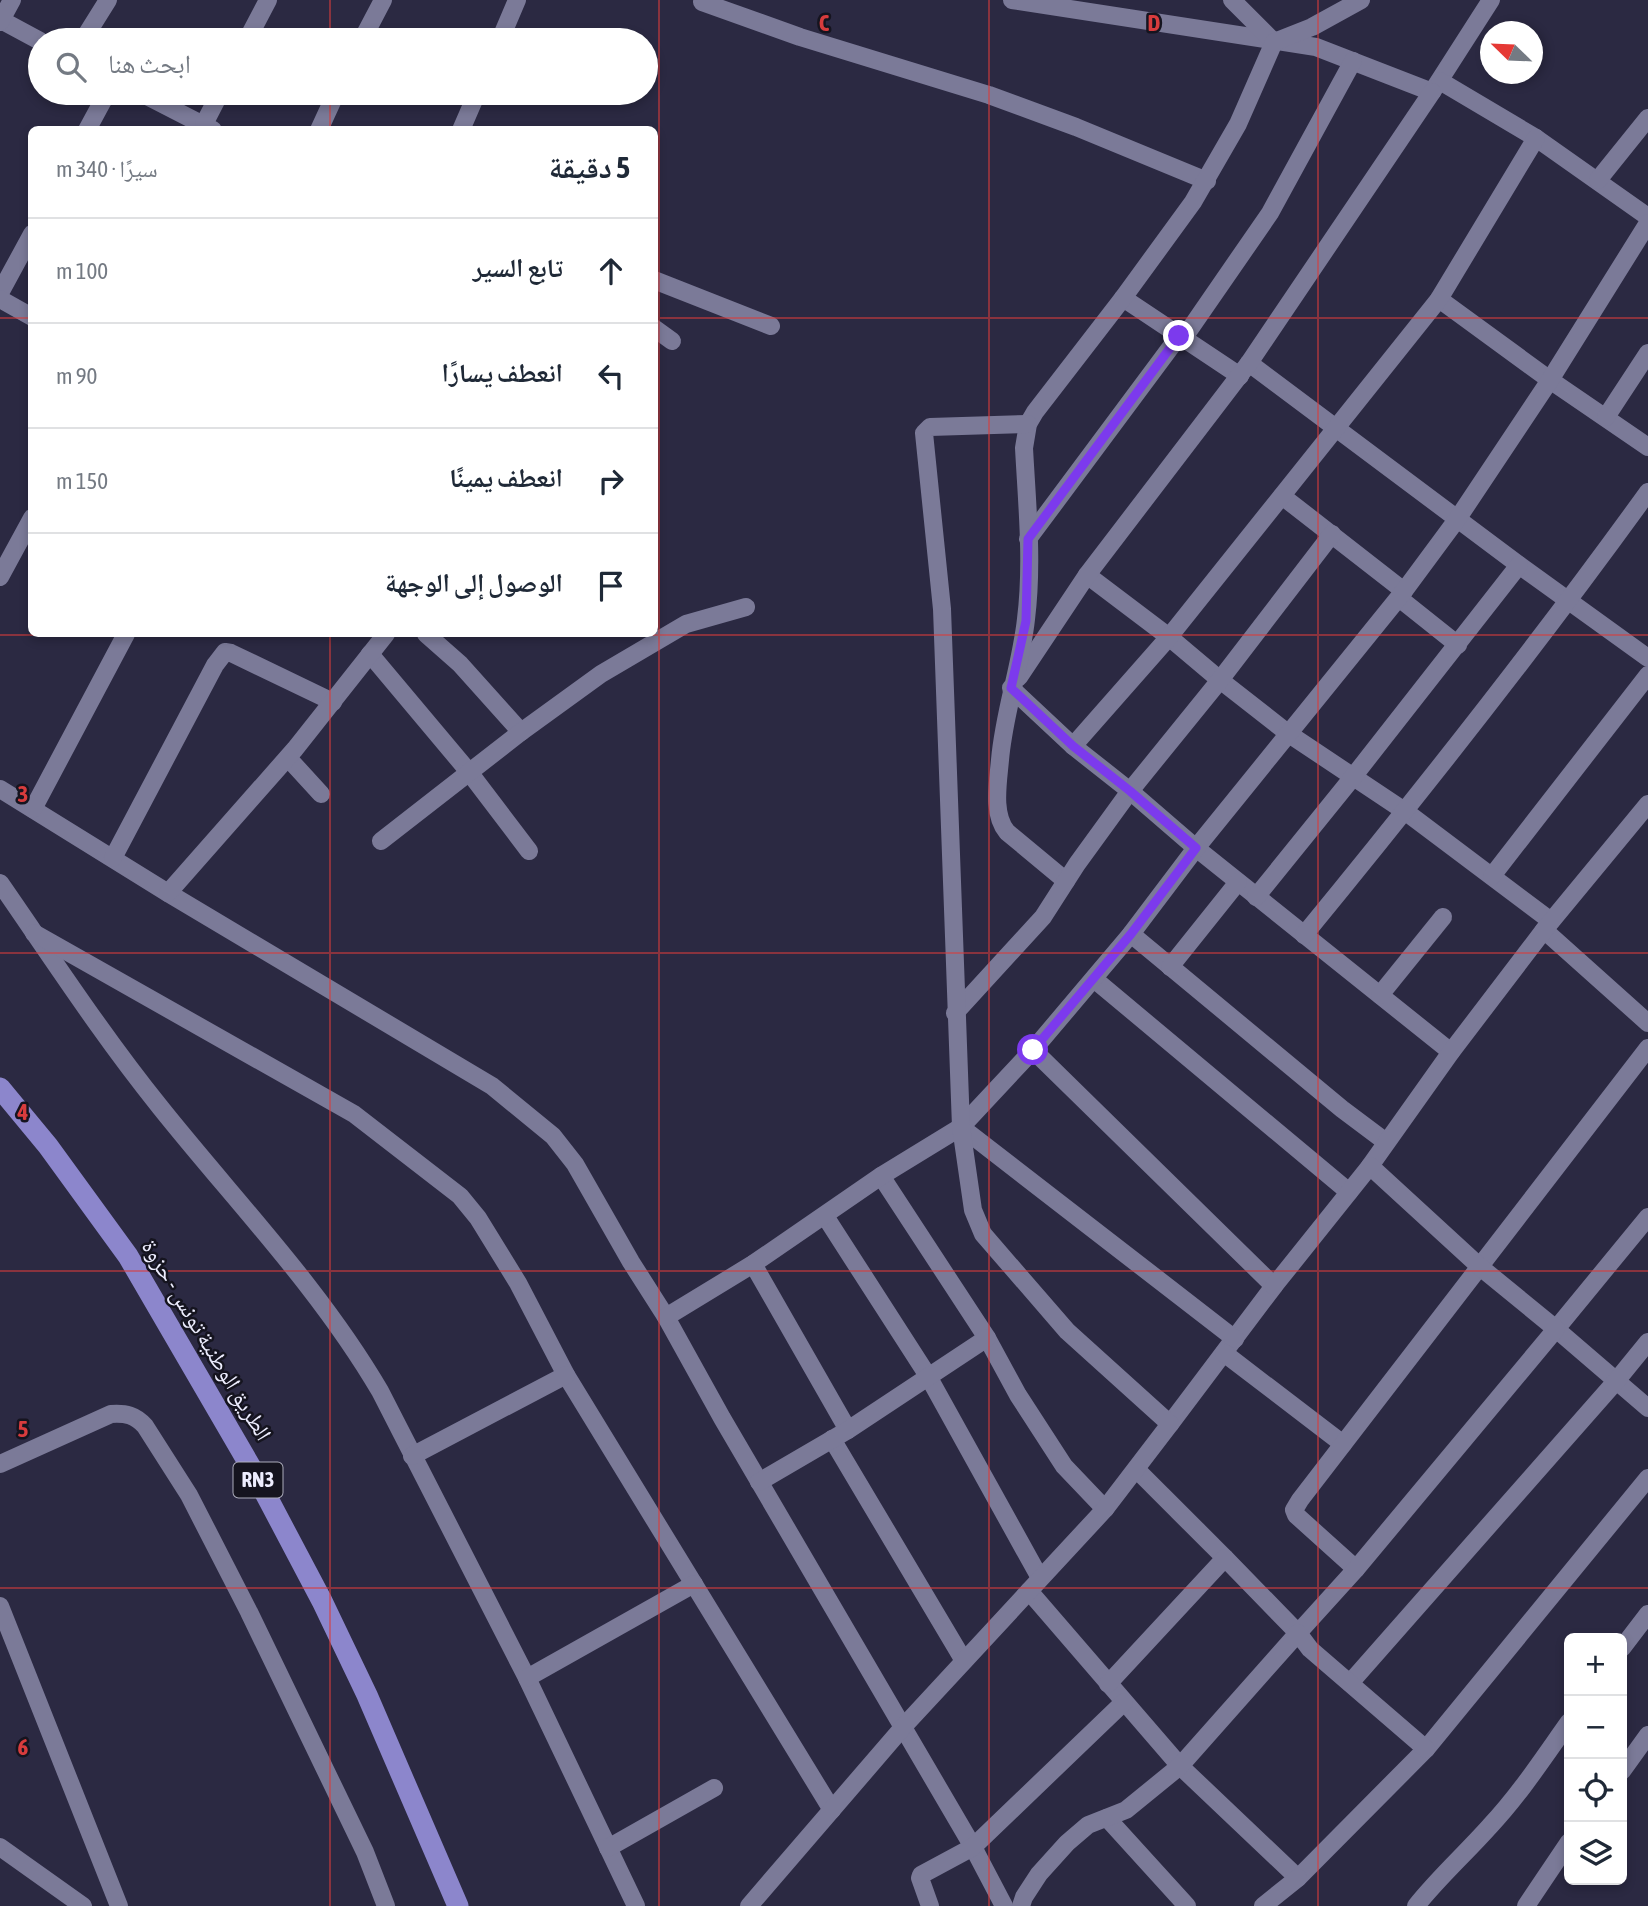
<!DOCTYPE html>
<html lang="ar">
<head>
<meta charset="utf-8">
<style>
	:root { --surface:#fff; --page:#f6f6f7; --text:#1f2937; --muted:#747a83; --line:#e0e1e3 }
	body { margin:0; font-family:"Asap Condensed","Noto Naskh Arabic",sans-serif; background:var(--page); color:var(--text); direction:rtl }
	.controls { position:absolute; right:21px; bottom:21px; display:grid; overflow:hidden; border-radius:10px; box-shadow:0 4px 10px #0003 }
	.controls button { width:63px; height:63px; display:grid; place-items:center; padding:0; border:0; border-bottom:2px solid var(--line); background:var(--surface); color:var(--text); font:35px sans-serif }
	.compass { position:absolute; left:1480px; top:21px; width:63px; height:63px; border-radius:50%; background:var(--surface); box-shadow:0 4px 10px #0003; rotate:293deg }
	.stop { position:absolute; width:21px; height:21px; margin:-16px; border:5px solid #7c3aed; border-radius:50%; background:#fff }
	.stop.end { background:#7c3aed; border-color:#fff; box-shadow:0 2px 7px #0008 }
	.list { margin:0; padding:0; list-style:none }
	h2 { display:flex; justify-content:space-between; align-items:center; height:91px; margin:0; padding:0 28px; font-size:30px }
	h2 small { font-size:23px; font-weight:400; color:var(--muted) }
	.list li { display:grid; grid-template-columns:46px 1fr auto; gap:21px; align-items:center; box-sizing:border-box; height:105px; padding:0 28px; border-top:2px solid var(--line) }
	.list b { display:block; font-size:26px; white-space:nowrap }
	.list em { font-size:23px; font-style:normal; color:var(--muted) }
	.icon { flex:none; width:38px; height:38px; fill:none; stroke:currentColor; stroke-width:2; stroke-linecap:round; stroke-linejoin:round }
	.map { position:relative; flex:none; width:1648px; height:1906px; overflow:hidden; direction:ltr }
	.search { position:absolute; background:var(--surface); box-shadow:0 4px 10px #0003; left:28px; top:28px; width:630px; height:77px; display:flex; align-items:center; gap:18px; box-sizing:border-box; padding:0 24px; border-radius:38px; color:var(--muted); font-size:26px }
	.panel { position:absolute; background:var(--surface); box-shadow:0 4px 10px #0003; left:28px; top:126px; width:630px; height:511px; border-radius:10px; direction:rtl }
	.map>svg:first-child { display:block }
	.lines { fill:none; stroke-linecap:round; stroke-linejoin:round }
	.minor { stroke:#7b7a98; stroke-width:18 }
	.major { stroke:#8c86cc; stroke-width:21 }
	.route { stroke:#7c3aed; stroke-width:9 }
	.grid { fill:none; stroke:#d83c3d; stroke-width:2; stroke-opacity:0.55 }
	.labels { text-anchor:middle; stroke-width:5; stroke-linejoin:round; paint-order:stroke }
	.shield { fill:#15141f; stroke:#acacbb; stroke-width:2 }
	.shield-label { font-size:21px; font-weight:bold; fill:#ededfe }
	.street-label { font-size:23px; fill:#ededfe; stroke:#15141f }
	.grid-label { font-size:23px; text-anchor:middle; font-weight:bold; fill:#d83c3d; stroke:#15141f; stroke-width:5; stroke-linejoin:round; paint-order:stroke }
</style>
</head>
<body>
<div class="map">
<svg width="1648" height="1906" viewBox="0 0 1648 1906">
	<rect width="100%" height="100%" fill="#2b2942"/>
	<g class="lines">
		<g class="minor">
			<path d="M704 0 702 2 800 37 989 95 1076 127 1207 181"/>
			<path d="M1012 0 1316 47 1432 92 1491 0"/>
			<path d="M1232 0 1274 42"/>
			<path d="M1 20 40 41"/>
			<path d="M0 22 12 0"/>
			<path d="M83 40 108 0"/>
			<path d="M247 40 268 0"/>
			<path d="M362 40 383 0"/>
			<path d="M500 40 517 0"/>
			<path d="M1440 81 1536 138 1648 217"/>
			<path d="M141 93 213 130"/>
			<path d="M204 124 220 93"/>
			<path d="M87 130 107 93"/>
			<path d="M319 130 336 93"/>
			<path d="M461 130 477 93"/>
			<path d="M1598 180 1648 118"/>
			<path d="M654 280 771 326"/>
			<path d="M0 293 32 234"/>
			<path d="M1123 298 1240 376"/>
			<path d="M0 299 32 317"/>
			<path d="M1439 299 1550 380 1648 447"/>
			<path d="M654 328 672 341"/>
			<path d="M1183 339 1270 213 1353 61"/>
			<path d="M1249 363 1519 565 1648 658"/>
			<path d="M1606 417 1648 353"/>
			<path d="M1282 496 1404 591"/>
			<path d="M1028 539 1179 336"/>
			<path d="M1087 575 1169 637 1220 680 1289 734 1406 812 1551 921"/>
			<path d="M0 577 32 518"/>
			<path d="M1399 598 1458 645"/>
			<path d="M426 634 460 664 521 732"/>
			<path d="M370 654 469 772 529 851"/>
			<path d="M1019 677 1087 575 1249 363 1432 92"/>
			<path d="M1011 688 1073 746 1130 791 1196 848 1451 1052"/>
			<path d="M1073 746 1169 637 1439 299 1536 138"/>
			<path d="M288 758 321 794"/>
			<path d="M0 789 168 893 492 1086 553 1136 575 1164 631 1262 666 1317 722 1418 973 1847 1004 1906"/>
			<path d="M33 809 126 634"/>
			<path d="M381 841 521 732 601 674 686 624 746 607"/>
			<path d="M113 858 215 665 225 652 231 653 333 702"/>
			<path d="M1492 876 1648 675"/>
			<path d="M1066 881 1007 832C992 814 998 783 1000 760 1004 712 1021 666 1026 619 1033 563 1027 504 1024 448L1028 424 1035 412 1123 298 1193 202 1238 124 1274 42 1312 27 1361 0"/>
			<path d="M0 883C52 958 102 1035 160 1107 235 1201 319 1287 380 1391L527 1678 636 1906"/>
			<path d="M168 893 295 749 386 634"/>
			<path d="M1256 897 1353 777 1519 565"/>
			<path d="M1544 930 1648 1023"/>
			<path d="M34 933 354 1114 460 1196 478 1218 518 1283 566 1375 832 1810"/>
			<path d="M1131 934 1342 1109 1386 1142"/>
			<path d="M1304 935C1423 790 1539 643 1648 492"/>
			<path d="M1170 967 1238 882"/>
			<path d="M1094 979 1349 1192"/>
			<path d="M1380 995 1443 917"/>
			<path d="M955 1013 1043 917 1077 864 1130 791 1220 680 1332 534"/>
			<path d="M1033 1050 1274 1286 1170 1424"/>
			<path d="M961 1127 1235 1339"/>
			<path d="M1370 1166 1451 1052 1544 930 1648 804"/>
			<path d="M881 1176 987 1338 1018 1395 1064 1466 1105 1509"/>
			<path d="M825 1216 928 1376 1040 1578"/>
			<path d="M1648 1217 1556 1329 1648 1408"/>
			<path d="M753 1264 848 1430"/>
			<path d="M666 1317 753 1264 881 1176 961 1127 1033 1050 1131 934 1196 848 1404 591 1458 518 1550 380 1648 223"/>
			<path d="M1224 1353 1343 1444"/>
			<path d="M832 1439 964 1661"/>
			<path d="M412 1456 566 1375"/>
			<path d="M0 1464 111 1414C126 1413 135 1415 145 1426L189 1495 249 1612 365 1852 386 1906"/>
			<path d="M1137 1470 1225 1558"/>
			<path d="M759 1482 848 1430 987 1338"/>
			<path d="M1356 1569 1296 1515 1294 1510 1300 1500 1648 1048"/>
			<path d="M1029 1591 1180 1766 1298 1878 1426 1749 1648 1478"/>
			<path d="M0 1606 119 1906"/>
			<path d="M1622 1648 1648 1614"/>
			<path d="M527 1678 694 1584"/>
			<path d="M1350 1683 1617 1380 1648 1342"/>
			<path d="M1108 1684 1225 1558 1298 1633 1356 1569 1556 1329 1479 1266 1370 1166 1274 1286"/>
			<path d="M1622 1771 1648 1735"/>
			<path d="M1107 1818 1187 1906"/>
			<path d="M0 1847 83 1906"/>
			<path d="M608 1848 714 1788"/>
			<path d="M749 1906 904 1726 1105 1509 1170 1424 1067 1331 983 1234 973 1210 961 1127 942 609 924 433 930 427 1028 424"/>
			<path d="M930 1906 920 1878 921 1875 973 1847 1124 1702"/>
			<path d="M1021 1906 1024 1897 1039 1874 1067 1843 1088 1825 1126 1810 1180 1766 1298 1633 1310 1649 1426 1749"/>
			<path d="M1263 1906 1298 1878"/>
			<path d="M1416 1906C1439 1877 1466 1853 1490 1826 1520 1794 1544 1757 1569 1722"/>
			<path d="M1526 1906 1569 1842"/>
		</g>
		<path class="major" d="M0 1088 48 1146 128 1256 256 1476 322 1601 367 1695 458 1906"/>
	</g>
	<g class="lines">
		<path class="route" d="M1033 1050 1131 934 1196 848 1130 791 1073 746 1011 688 1026 621 1028 539 1179 336"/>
	</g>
	<path class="grid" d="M330 0V40M659 0V1906M989 0V1906M1318 0V1906M330 93V130M0 318H32M654 318H1648M330 634V1906M0 635H1648M0 953H1648M0 1271H1648M0 1588H1648"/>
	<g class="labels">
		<rect class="shield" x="233.5" y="1462.5" width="49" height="35" rx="5"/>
		<g class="shield-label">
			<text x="258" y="1487">RN3</text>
		</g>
		<g class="street-label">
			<text transform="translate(207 1340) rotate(59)" y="8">الطريق الوطنية تونس - حزوة</text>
		</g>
	</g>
	<g class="grid-label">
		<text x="824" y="31">C</text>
		<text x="1154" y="31">D</text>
		<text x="23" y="802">3</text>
		<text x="23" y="1120">4</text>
		<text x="23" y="1437">5</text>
		<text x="23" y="1755">6</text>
	</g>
</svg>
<div class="controls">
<button>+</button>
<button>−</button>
<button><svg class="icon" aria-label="locate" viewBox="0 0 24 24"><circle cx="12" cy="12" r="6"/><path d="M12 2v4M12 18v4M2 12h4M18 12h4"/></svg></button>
<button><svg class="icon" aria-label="layers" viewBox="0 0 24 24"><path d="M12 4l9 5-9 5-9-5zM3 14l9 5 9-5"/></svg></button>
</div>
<svg class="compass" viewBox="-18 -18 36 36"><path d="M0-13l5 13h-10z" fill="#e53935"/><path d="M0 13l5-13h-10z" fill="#747a83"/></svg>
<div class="stop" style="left:1033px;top:1050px"></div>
<div class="stop end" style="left:1179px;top:336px"></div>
<div class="search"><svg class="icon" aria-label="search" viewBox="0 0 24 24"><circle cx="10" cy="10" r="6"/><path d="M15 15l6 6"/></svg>ابحث هنا</div>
<section class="panel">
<h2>5 دقيقة<small>سيرًا · 340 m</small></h2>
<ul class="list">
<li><svg class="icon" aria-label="ahead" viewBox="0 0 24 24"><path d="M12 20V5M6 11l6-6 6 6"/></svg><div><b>تابع السير</b></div><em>100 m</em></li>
<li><svg class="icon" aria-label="left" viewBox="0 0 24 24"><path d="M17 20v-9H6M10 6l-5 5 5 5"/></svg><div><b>انعطف يسارًا</b></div><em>90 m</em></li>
<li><svg class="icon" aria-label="right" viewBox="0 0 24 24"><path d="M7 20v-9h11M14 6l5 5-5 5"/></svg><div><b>انعطف يمينًا</b></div><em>150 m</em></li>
<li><svg class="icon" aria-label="arrive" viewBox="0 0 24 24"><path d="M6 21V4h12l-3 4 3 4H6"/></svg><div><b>الوصول إلى الوجهة</b></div></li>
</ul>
</section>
</div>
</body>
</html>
